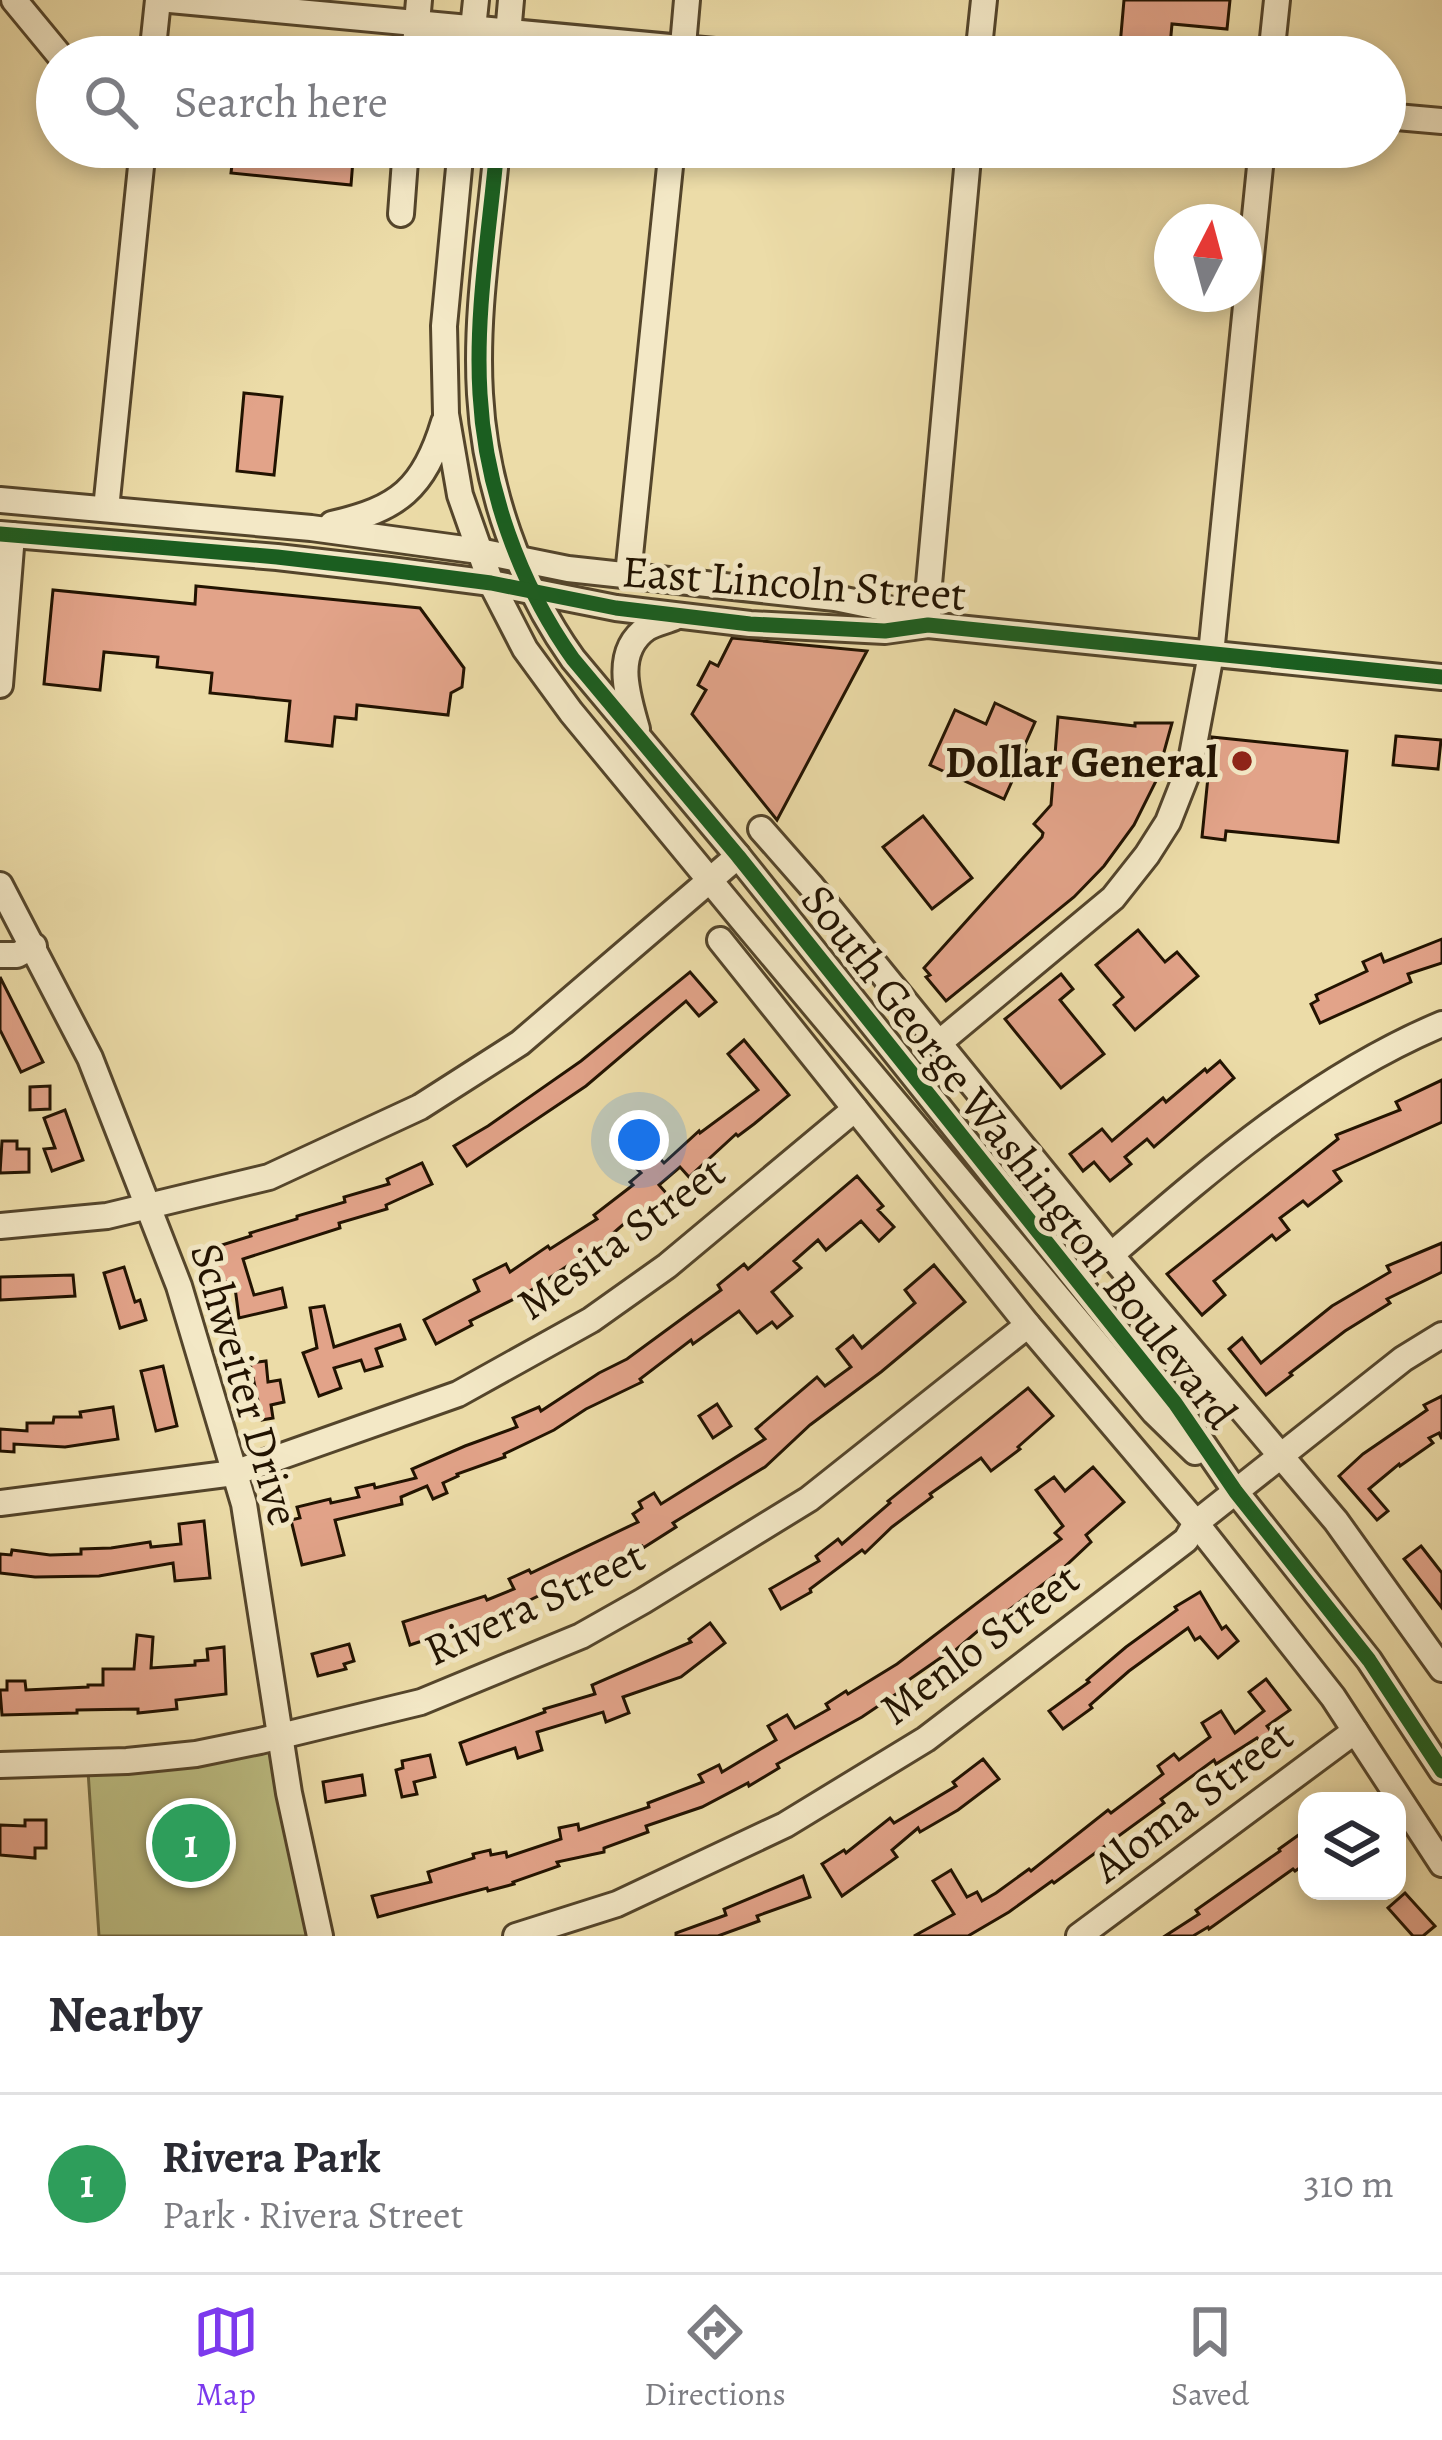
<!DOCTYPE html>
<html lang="en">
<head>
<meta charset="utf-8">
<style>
	:root { --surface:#fff; --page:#f2f2f3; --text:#2b2b33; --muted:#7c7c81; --line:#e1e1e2; --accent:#7c3aed }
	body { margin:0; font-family:Alegreya,serif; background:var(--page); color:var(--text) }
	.controls { position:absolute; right:36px; bottom:36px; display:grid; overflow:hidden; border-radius:24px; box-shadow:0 6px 18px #0003 }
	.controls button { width:108px; height:108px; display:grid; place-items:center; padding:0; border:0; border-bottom:3px solid var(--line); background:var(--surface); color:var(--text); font:60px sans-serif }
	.compass { position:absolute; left:1154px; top:204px; width:108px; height:108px; border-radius:50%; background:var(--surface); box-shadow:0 6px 18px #0003; rotate:6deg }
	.you { position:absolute; left:639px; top:1140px; width:42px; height:42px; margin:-30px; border:9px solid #fff; border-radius:50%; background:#1a73e8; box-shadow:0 0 0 18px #1a73e833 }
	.badge { display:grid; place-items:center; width:78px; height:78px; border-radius:50%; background:var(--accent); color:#fff; font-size:39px; font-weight:700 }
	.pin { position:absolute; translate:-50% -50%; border:6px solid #fff; box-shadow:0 3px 12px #0006 }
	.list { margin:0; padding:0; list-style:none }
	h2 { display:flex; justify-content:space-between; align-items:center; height:156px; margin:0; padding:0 48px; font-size:51px }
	h2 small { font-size:39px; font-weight:400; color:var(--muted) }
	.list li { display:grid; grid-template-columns:78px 1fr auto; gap:36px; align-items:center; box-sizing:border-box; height:180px; padding:0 48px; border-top:3px solid var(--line) }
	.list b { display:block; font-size:45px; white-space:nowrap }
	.list p { margin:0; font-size:39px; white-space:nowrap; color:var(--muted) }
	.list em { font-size:39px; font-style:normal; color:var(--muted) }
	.icon { flex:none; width:66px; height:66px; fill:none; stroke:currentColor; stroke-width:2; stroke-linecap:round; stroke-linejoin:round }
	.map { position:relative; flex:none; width:1442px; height:1936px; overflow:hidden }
	.search { position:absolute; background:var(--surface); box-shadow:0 6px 18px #0003; left:36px; right:36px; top:36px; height:132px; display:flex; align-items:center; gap:30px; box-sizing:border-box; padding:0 42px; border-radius:66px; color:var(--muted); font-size:45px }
	.sheet { height:336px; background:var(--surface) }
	nav { display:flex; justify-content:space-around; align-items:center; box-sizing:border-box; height:168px; border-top:3px solid var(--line); background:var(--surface); font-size:33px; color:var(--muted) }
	nav a { display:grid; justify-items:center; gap:6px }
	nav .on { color:var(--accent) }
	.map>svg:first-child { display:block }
	.green { fill:#bdbf84; stroke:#706942; stroke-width:3 }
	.building { fill:#e2a389; stroke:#221301; stroke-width:3 }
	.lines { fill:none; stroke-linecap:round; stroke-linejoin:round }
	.minor-casing { stroke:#54452b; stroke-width:30 }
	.minor { stroke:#f3e8c6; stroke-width:24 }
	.cycleway-casing { stroke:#f3e8c6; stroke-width:22 }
	.cycleway { stroke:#1b5e20; stroke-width:15 }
	.poi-dot { fill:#8f2418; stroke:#f3e8c6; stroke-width:4.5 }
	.labels { text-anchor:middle; stroke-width:10; stroke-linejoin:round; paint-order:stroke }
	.street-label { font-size:45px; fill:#221301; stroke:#f3e8c6 }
	.poi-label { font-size:45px; font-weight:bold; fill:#221301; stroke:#f3e8c6; text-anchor:end }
</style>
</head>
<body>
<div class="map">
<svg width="1442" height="1936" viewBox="0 0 1442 1936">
	<rect width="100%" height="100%" fill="#ecdca8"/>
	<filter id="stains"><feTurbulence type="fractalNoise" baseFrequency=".00167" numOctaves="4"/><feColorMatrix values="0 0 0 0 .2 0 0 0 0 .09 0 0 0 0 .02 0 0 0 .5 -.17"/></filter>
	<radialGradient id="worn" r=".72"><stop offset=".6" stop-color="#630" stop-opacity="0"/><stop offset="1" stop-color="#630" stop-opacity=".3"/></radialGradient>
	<path class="green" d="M271 1745 308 1936H99L88 1771Z"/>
	<g class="building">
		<path d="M1124 0H1230L1227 29 1172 24 1169 57H1119Z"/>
		<path d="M234 147H354L351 185 231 173Z"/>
		<path d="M244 393 282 397 274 475 237 471Z"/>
		<path d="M196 586 420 608 464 668 462 687 451 693 448 715 357 705 356 719 335 717 332 746 286 741 290 701 210 693 212 673 157 667 158 657 104 652 100 690 44 684 53 590 195 604Z"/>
		<path d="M732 638 867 651 777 820 692 714 706 690 698 685 710 662 718 666Z"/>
		<path d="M995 703 1035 722 1023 749 1026 750 1004 799 930 765 955 710 986 724Z"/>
		<path d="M1058 717 1135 726V723H1172L1156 781 1134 825 1104 866 1074 897 946 1001 926 977 930 975 924 968 1042 837 1043 833 1034 824 1051 805Z"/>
		<path d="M1396 736 1441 740 1438 769 1393 765Z"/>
		<path d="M1212 737 1347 751 1338 842 1226 831 1225 840 1202 837Z"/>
		<path d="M923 816 972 878 932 909 883 847Z"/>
		<path d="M1138 930 1165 962 1177 952 1198 976 1135 1030 1114 1005 1123 997 1096 965Z"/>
		<path d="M1442 939V963L1408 974 1411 982 1320 1023 1311 1004 1318 1000 1316 995 1367 971 1363 962 1381 954 1384 962Z"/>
		<path d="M690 972 716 1002 699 1016 686 1001 586 1086 467 1166 454 1146 488 1126 581 1061Z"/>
		<path d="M1061 974 1073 989 1060 1000 1104 1054 1061 1088 1005 1019Z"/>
		<path d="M0 977 43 1062 21 1072 0 1030Z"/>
		<path d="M744 1040 789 1095 754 1124 738 1136 736 1134 689 1177 680 1167 659 1185 667 1194 629 1225 626 1222 603 1242 530 1291 470 1321 472 1325 436 1344 424 1320 479 1291 474 1280 506 1264 510 1272 548 1246 550 1249 597 1219 594 1215 633 1185 630 1182 641 1173 634 1166 652 1150 664 1163 699 1131 700 1133 758 1090 728 1054Z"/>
		<path d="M1220 1061 1234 1078 1154 1147 1147 1139 1125 1157 1131 1164 1110 1181 1094 1162 1083 1171 1070 1154 1102 1129 1112 1141 1163 1098 1166 1102 1205 1069 1207 1072Z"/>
		<path d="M1442 1080V1122L1334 1171 1341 1181 1308 1206 1303 1201 1280 1218 1289 1230 1276 1240 1272 1235 1214 1281 1225 1295 1202 1315 1167 1274 1338 1139 1336 1135 1400 1110 1396 1102Z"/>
		<path d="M50 1086V1109L30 1110V1087Z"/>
		<path d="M65 1110 83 1160 52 1171 44 1149 55 1148 44 1118Z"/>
		<path d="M2 1141H17V1149H29V1172L0 1173Z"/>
		<path d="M422 1163 432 1184 386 1205 387 1209 339 1223 340 1228 243 1259 254 1295 282 1288 286 1307 239 1318 234 1280 220 1284 209 1249 251 1236 250 1233 297 1219V1216L345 1202 344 1197 389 1184 387 1179Z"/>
		<path d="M857 1176 883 1206 878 1210 894 1227 879 1241 861 1221 826 1250 818 1240 794 1261 801 1268 772 1292 792 1316 777 1328 772 1322 757 1333 739 1311 693 1344 691 1340 640 1379 642 1382 586 1409 554 1430 504 1454 505 1457 457 1474 458 1476 443 1483 447 1493 433 1499 427 1486 401 1497 402 1504 335 1520 344 1555 302 1565 291 1520 300 1518 297 1507 330 1499 331 1503 359 1497 356 1488 374 1484 375 1488 416 1478 412 1469 465 1446 517 1427 513 1418 539 1407 541 1411 599 1373 627 1359 721 1290 718 1285 744 1264 748 1269Z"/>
		<path d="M1442 1243V1272L1387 1299 1390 1303 1345 1331 1290 1373 1292 1375 1266 1395 1229 1349 1242 1338 1261 1363 1332 1306 1390 1272 1387 1266Z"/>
		<path d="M934 1265 965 1302 881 1372 810 1425 765 1467 673 1523 676 1527 643 1548 642 1546 497 1616 410 1645 403 1622 485 1596 487 1600 514 1589 509 1579 529 1570 531 1573 638 1522 633 1514 642 1508 639 1502 654 1493 661 1504 765 1439 756 1429 817 1377 825 1386 851 1367 837 1349 853 1336 862 1348 915 1303 905 1290Z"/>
		<path d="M124 1267 135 1302 140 1300 146 1320 120 1328 104 1273Z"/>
		<path d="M73 1275 75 1296 0 1300V1277Z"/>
		<path d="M324 1306 334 1347 400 1325 405 1339 376 1349 382 1366 365 1371 361 1360 334 1368 341 1388 319 1396 303 1353 317 1348 310 1308Z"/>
		<path d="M266 1361 268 1382 280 1380 284 1402 271 1405 273 1418 262 1420 250 1363Z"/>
		<path d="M163 1366 177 1426 156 1431 141 1371Z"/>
		<path d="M1028 1388 1053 1416 1018 1447 1020 1449 991 1471 981 1458 930 1494 932 1497 892 1527 865 1553 862 1550 810 1589 811 1592 781 1609 770 1589 819 1561 816 1556 838 1539 842 1544 890 1503 888 1501Z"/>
		<path d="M1442 1396V1439L1439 1433 1429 1438 1433 1443 1400 1466 1399 1464 1369 1489 1388 1511 1377 1520 1339 1476 1363 1454 1427 1410 1424 1405Z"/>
		<path d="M717 1404 731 1426 713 1438 699 1416Z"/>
		<path d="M113 1407 118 1439 65 1447 14 1444V1452L0 1451V1429L27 1431V1423H53L54 1417H81L80 1412Z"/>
		<path d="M1093 1467 1124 1502 1086 1535 1091 1542 1058 1573 989 1625 987 1623 951 1654 949 1652 900 1686 902 1690 862 1717 777 1764 779 1768 749 1786 748 1783 702 1807 646 1826 648 1832 604 1848V1852L557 1862 559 1866 513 1882 514 1884 488 1891 487 1888 378 1917 372 1896 431 1882 428 1872 474 1858 473 1854 490 1850 491 1855 506 1852 507 1857 561 1839 559 1828 578 1824 579 1830 649 1807 648 1803 703 1782 699 1775 719 1765 722 1772 776 1740 768 1726 787 1715 795 1728 829 1709 826 1704 846 1691 848 1694 897 1664 1061 1539 1055 1533 1063 1526 1036 1490 1054 1477 1065 1491Z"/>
		<path d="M204 1521 210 1578 175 1581 173 1563 99 1576 35 1577 0 1573V1554L11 1555 12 1550 50 1555 81 1554V1549L111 1548 150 1542 151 1547 181 1544 179 1524Z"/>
		<path d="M1421 1546 1442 1573V1608L1404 1559Z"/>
		<path d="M1200 1592 1222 1629 1226 1626 1238 1641 1218 1658 1200 1637 1195 1640 1188 1628 1129 1671 1090 1705 1092 1708 1063 1729 1049 1711 1089 1682 1087 1680 1126 1647 1177 1610 1175 1607Z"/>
		<path d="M710 1623 725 1643 681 1677 623 1697 629 1713 606 1722 603 1712 537 1732 542 1750 518 1758 515 1748 467 1764 460 1743 545 1712 544 1709 595 1694 592 1685 691 1642 689 1639Z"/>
		<path d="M137 1635 153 1637 151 1668 195 1665V1661L208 1660 207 1649 224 1647 226 1694 176 1700 177 1709 138 1713V1709L77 1710V1713L2 1715 0 1690H7V1681H25L26 1690 88 1687V1685H103V1669H134Z"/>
		<path d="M349 1644 354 1661 344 1664 346 1669 318 1676 312 1654Z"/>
		<path d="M1266 1679 1290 1710 1267 1726 1272 1733 1260 1741 1257 1738 1216 1764 1214 1760 1161 1799 1164 1803 1054 1883 1052 1881 1009 1912 968 1936H914L954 1914 933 1881 951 1870 967 1897 977 1892 982 1901 996 1893 1029 1869 1031 1871 1108 1810 1111 1813 1163 1774 1158 1766 1174 1754 1179 1760 1210 1737 1202 1723 1221 1711 1235 1733 1264 1711 1249 1692Z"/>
		<path d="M430 1755 435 1777 414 1782 417 1794 402 1797 396 1770 403 1768 402 1761Z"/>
		<path d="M983 1759 999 1779 958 1810 920 1832 918 1828 892 1850 897 1857 842 1896 822 1864 844 1850 846 1853 890 1818 894 1823 956 1786 953 1782Z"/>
		<path d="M362 1775 365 1795 326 1802 323 1782Z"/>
		<path d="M25 1820H46V1848H35V1858L0 1855V1825L25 1826Z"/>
		<path d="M1307 1829V1863L1295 1871 1293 1869 1209 1929 1208 1927 1193 1936H1165L1199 1914 1196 1910 1280 1851 1279 1849Z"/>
		<path d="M803 1876 810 1897 757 1916 759 1921 718 1936H676V1933L726 1915 724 1909Z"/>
		<path d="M1405 1893 1435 1926 1423 1936H1413L1388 1908Z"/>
	</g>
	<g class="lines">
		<defs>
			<g id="minor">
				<path d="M14 0 61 57"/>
				<path d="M170 0 778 57"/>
				<path d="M152 57 158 0"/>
				<path d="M414 57 419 0"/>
				<path d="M470 57 476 0"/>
				<path d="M506 57 511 0"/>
				<path d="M682 57 687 0"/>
				<path d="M978 57 984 0"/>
				<path d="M1271 57 1277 0"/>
				<path d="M1385 116 1442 121"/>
				<path d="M461 147 444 326 446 414 460 495 491 583 525 649 571 712 745 923 1154 1412 1195 1452"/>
				<path d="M497 147C490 228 475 312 480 394 485 487 519 583 573 659L738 856 1175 1403 1236 1492 1369 1660 1442 1771"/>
				<path d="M401 214 406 147"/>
				<path d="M0 500 311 528 479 551 568 569 835 598 893 610 926 624"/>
				<path d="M106 509 143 147"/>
				<path d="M332 524C398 509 424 489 444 422"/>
				<path d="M0 534 277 557 390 570 491 583 616 608 750 624 885 631 928 625 1442 677"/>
				<path d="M628 575 672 147"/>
				<path d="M928 625V595L969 147"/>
				<path d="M0 685 12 535"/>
				<path d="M637 729C628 697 612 652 647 628 655 623 667 621 675 617"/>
				<path d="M761 829 812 887 1111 1255 1336 1521 1442 1669"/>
				<path d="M0 885 90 1058 179 1286 244 1504 289 1793 320 1936"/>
				<path d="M720 940 1028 1325 1196 1523 1333 1697 1442 1864"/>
				<path d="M0 955H17L34 946"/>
				<path d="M940 1042 1113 898 1147 855 1168 822 1190 766 1211 654 1262 147"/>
				<path d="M0 1226 107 1216 269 1177 420 1107 520 1043 738 856"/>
				<path d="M1111 1255C1214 1166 1316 1077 1442 1024"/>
				<path d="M0 1503 234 1473 458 1394 591 1320 667 1266 855 1109"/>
				<path d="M0 1765 127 1761 196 1754 260 1741 421 1702 581 1636 643 1601 809 1499 1028 1325"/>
				<path d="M516 1936 617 1904 785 1825 926 1739 1186 1540 1196 1523 1403 1359 1442 1335"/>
				<path d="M1079 1936 1355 1731"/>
			</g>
		</defs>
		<use href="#minor" class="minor-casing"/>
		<use href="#minor" class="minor"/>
		<defs>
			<g id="cycleway">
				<path d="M497 147C490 228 475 312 480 394 485 487 519 583 573 659L738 856 1175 1403 1236 1492 1369 1660 1442 1771"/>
				<path d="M0 534 277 557 390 570 491 583 616 608 750 624 885 631 928 625 1442 677"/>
			</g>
		</defs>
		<use href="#cycleway" class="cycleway-casing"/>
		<use href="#cycleway" class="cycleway"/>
	</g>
	<circle class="poi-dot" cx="1242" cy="761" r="12"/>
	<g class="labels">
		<g class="street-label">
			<text transform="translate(794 582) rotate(4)" y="16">East Lincoln Street</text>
			<text transform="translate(1020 1156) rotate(52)" y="16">South George Washington Boulevard</text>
			<text transform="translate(620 1237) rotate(-36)" y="16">Mesita Street</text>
			<text transform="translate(246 1384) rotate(74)" y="16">Schweiter Drive</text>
			<text transform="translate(534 1602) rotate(-25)" y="16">Rivera Street</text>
			<text transform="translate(979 1643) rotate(-37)" y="16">Menlo Street</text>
			<text transform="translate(1192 1800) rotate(-37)" y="16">Aloma Street</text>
		</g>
		<g class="poi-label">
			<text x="1218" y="777">Dollar General</text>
		</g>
	</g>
	<rect width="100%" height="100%" filter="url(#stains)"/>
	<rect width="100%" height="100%" fill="url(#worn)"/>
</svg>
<div class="controls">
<button><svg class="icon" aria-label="layers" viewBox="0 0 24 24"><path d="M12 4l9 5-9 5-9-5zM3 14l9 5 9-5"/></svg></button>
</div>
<svg class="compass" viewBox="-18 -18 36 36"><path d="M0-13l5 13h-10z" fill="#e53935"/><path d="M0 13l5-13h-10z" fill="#7c7c81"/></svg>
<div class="you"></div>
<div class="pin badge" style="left:191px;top:1843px;background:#2e9e5b">1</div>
<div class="search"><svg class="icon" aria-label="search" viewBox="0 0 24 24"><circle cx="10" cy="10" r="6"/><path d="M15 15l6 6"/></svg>Search here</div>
</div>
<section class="sheet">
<h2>Nearby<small></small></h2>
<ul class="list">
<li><span class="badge" style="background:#2e9e5b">1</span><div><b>Rivera Park</b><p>Park · Rivera Street</p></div><em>310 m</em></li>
</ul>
</section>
<nav>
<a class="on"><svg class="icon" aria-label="map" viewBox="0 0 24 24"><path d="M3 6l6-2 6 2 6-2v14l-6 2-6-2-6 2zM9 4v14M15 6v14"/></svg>Map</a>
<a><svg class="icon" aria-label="directions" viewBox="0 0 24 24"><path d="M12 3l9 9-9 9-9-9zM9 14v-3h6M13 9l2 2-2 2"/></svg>Directions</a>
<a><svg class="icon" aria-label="saved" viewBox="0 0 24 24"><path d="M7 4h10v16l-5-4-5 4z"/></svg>Saved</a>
</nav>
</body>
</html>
